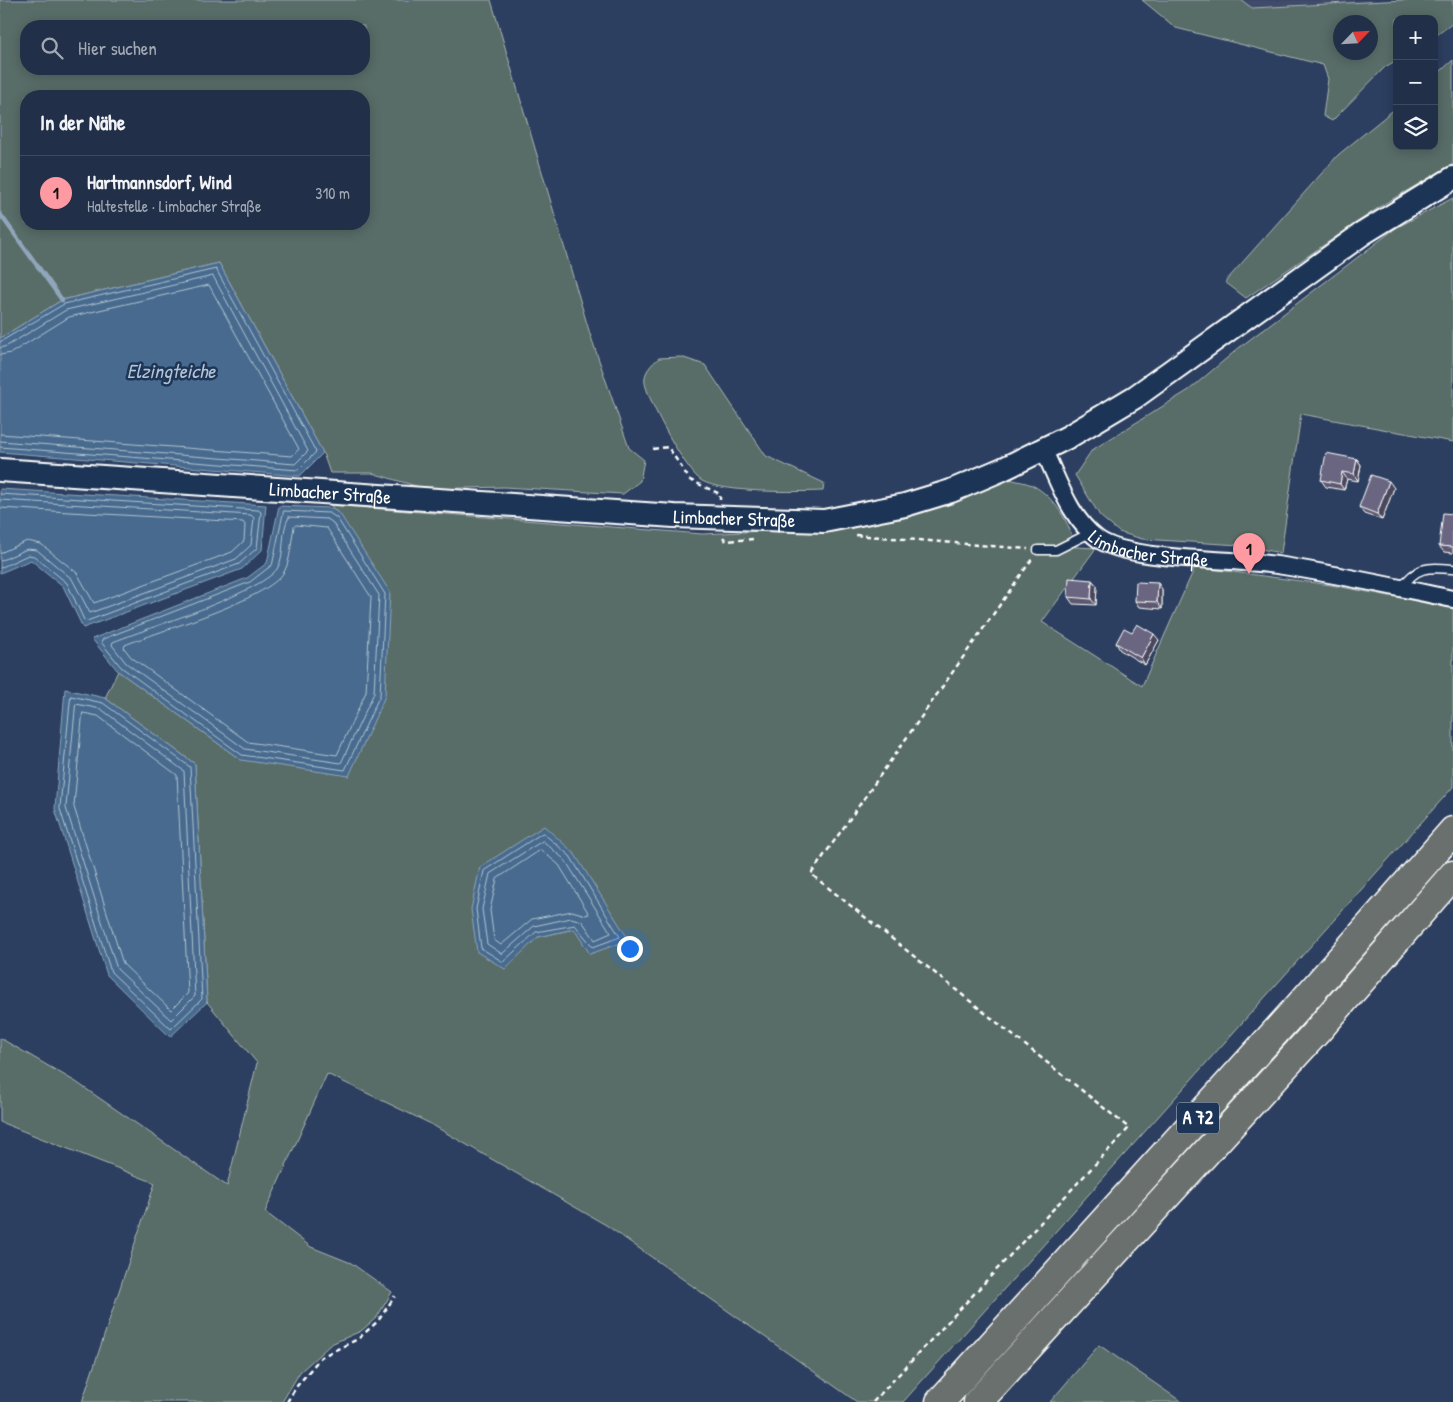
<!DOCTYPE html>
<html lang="de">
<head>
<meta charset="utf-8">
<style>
	:root { --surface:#212f48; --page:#29374f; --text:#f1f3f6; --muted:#a2a9b4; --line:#3e4a60; --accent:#ff9aa2 }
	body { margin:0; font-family:"Patrick Hand",sans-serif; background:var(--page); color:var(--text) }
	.controls { position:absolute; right:15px; top:15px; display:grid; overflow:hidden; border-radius:10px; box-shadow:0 2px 12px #0003 }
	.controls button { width:45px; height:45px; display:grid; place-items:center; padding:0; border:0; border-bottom:1px solid var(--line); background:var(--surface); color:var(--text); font:25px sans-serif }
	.compass { position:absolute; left:1333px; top:15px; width:45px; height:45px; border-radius:50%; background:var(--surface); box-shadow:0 2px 12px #0003; rotate:65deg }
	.you { position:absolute; left:629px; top:948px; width:18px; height:18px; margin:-12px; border:4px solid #fff; border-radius:50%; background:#1a73e8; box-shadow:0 0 0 8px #1a73e833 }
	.badge { display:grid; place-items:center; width:32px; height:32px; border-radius:50%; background:var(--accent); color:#111; font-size:16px; font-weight:700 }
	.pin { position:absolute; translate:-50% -41px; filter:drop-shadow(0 1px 2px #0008) }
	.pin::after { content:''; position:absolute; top:26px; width:18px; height:15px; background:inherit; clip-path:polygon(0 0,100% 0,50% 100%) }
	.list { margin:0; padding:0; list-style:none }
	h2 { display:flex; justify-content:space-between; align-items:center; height:65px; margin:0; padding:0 20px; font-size:21px }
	h2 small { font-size:16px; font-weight:400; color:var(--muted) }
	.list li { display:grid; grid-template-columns:32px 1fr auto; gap:15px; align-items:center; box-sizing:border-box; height:75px; padding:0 20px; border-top:1px solid var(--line) }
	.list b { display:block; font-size:19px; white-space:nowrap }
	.list p { margin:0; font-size:16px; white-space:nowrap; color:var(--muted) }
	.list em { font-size:16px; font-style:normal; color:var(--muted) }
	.icon { flex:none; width:28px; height:28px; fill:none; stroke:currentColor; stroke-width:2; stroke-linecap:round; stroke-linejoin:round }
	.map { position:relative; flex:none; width:1453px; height:1402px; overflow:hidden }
	.search { position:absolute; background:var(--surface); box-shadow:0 2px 12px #0003; left:20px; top:20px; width:350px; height:55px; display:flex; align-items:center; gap:12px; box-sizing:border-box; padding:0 18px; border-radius:20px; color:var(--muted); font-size:19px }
	.panel { position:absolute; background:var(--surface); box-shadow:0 2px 12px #0003; left:20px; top:90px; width:350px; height:140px; border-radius:20px }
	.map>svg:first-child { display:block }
	.built { fill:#3f4b6a }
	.green { fill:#596c67; stroke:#acb6b3; fill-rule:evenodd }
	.water { fill:#466b8e; stroke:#90a6bb }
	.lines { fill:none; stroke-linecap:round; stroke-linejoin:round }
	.shore { stroke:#b5c4d2; stroke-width:1 }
	.stream { stroke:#90a6bb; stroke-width:4.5 }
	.service-casing { stroke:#fff; stroke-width:11 }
	.minor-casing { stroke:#fff; stroke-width:20 }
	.secondary-casing { stroke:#fff; stroke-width:26 }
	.motorway-casing { stroke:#fff; stroke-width:31 }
	.path { stroke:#fff; stroke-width:2.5; stroke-dasharray:5 4; stroke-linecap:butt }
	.service { stroke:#1d3557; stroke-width:8 }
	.minor { stroke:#1d3557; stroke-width:16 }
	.secondary { stroke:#1d3557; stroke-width:22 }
	.motorway { stroke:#6b706d; stroke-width:28 }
	.wall { fill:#5b5870; stroke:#fff }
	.shaded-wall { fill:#4a475b; stroke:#fff }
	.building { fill:#6a6682; stroke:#fff }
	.labels { text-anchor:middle; stroke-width:5; stroke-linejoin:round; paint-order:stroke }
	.shield { fill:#1d3557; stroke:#bbc2cd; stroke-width:1 }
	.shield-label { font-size:18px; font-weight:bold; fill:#fff }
	.street-label { font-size:19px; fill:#fff; stroke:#1d3557 }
	.water-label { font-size:20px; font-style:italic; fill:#b5c4d2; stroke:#1d3557 }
</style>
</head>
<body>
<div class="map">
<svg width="1453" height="1402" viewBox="0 0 1453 1402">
	<rect width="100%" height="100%" fill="#2c3f60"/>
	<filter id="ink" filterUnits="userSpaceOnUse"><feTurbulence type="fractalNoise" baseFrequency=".02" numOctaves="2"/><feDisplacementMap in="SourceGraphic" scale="10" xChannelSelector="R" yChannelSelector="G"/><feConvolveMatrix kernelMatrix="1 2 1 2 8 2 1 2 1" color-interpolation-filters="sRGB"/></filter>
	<g filter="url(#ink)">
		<path class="built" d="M1241 0H1404L1252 8Z"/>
		<g class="green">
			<path d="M0 0H491L590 334 629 448 644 460 640 481 623 494 504 487 426 489 372 473H330L323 453 219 263 62 300 0 338ZM26 26H364V69H26ZM26 96H364V224H26Z"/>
			<path d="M1142 0H1241L1252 8 1404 0H1453V23L1434 37V19H1397V60L1385 67 1332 121 1323 116 1328 79 1323 65 1176 28ZM1340 22H1370V52H1340Z"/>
			<path d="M1453 60V164L1384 204 1246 298 1225 282 1338 155 1397 107V146H1434V77Z"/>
			<path d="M1453 198V442L1301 414 1281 553 1240 545 1142 539 1119 532 1100 516 1075 475 1092 450 1189 390 1240 347 1396 228Z"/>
			<path d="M681 357 705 365 766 456 824 483 823 491C797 492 724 493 702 481 686 472 648 401 645 383 643 372 652 364 659 358Z"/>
			<path d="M1009 479C1016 481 1025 482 1032 485 1055 497 1070 523 1075 547L1096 548 1042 622 1142 686 1195 567 1331 585 1453 608V787L903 1402H857L606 1225 429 1123 327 1074 265 1212 311 1247 351 1263 392 1292 377 1317 361 1331 331 1344 300 1372 282 1402H82L155 1183 0 1122V1038L76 1082 227 1186 257 1063 207 1002 195 764 105 698 118 671 241 760 340 515 330 505 702 534 826 528 901 519 961 498ZM574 853V929L538 937Z"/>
			<path d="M1099 1345 1182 1402H1050Z"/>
		</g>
		<g class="water">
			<path d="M219 263 323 453 300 476 0 452V338L62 300Z"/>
			<path d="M0 489 266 505 262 550 242 569 83 628 63 586 31 560 0 573Z"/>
			<path d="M279 506 331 508 340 514 390 592 385 696 349 776 241 760 118 671 92 639 247 578 267 563Z"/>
			<path d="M65 689 105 698 195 764 207 1002 170 1037 107 975 55 809Z"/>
			<path d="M544 826 574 853 629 940 590 954 574 929 538 937 505 969 477 952 471 909 480 867Z"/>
		</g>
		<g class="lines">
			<g class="shore">
				<path d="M0 342 64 304 216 269 316 452 298 470 0 447"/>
				<path d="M0 348 7 346 66 310 213 276 308 451 295 464 0 441"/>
				<path d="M0 355 11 353 69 317 209 285 299 449 292 456 0 434"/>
				<path d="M0 494 258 510 261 512 257 548 239 564 87 621 84 620 67 583 34 556 28 555 0 568"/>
				<path d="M0 500 251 515 254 518 251 545 236 559 90 613 72 579 37 550 27 549 0 561"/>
				<path d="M0 508 243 522 245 525 244 541 232 552 94 603 77 573 41 544 27 541 0 553"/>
				<path d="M284 511 329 513 337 518 385 594 380 695 345 770 242 755 121 667 101 642 103 639 250 582 272 565Z"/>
				<path d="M289 517 327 519 332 522 379 595 374 693 341 763 245 749 126 663 112 645 113 642C145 629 260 593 277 569 286 555 280 531 289 517Z"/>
				<path d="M296 525 327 528 371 597 366 692 337 755 248 742 131 657 124 648 125 645C158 631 268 600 284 572 291 560 291 540 294 527Z"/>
				<path d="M71 696 103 703 190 767 202 999 171 1029 111 972 60 809Z"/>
				<path d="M76 704 101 709 184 771 195 996 171 1020 117 969 66 808Z"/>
				<path d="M83 713 98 716 177 775 188 993 171 1010 123 964 74 807Z"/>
				<path d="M543 833 570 856 620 937 593 947 575 925 536 932 503 962 481 948 476 909 484 871Z"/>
				<path d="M543 841 565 860 611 933 595 940 582 921 571 918 534 926 502 954 487 944 482 909 490 874Z"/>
				<path d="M541 850 559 865 589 914 586 915 572 911 532 919 501 945 494 940 490 910 497 879Z"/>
			</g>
			<path class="stream" d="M0 214 62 300"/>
			<defs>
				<g id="service">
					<path d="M1038 550H1056L1090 533"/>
					<path d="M1401 588C1417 566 1427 567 1453 569"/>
				</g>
				<g id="minor">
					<path id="s1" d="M1043 449C1058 479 1069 518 1098 539 1130 562 1234 558 1277 565 1336 574 1395 587 1453 599"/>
				</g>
				<g id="secondary">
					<path id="s2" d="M0 470 674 516 824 521 905 505 951 491 1003 469 1068 437 1135 397 1362 234 1453 178"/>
				</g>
				<g id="motorway">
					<path d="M940 1402 1299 1006 1453 831"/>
					<path d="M978 1402 1318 1030 1453 875"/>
				</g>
			</defs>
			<use href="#service" class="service-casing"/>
			<use href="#minor" class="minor-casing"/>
			<use href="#secondary" class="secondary-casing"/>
			<use href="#motorway" class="motorway-casing"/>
			<g class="path">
				<path d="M653 449 668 447 690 480 720 494V500"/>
				<path d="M856 535 1028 549"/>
				<path d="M723 537 726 541 754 539"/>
				<path d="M287 1402 297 1386 321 1357 358 1339 378 1321 395 1296"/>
				<path d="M873 1402 1129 1128 811 874 1032 559"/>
			</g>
			<use href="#service" class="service"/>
			<use href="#minor" class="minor"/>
			<use href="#secondary" class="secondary"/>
			<use href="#motorway" class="motorway"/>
		</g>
		<g class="wall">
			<path d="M1357 459 1361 465 1358 481 1347 479 1344 490 1326 487 1321 480Z"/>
			<path d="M1394 488 1382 520 1364 514 1359 507Z"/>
			<path d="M1453 514V553L1444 552 1439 546Z"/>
			<path d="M1092 580 1097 586 1096 605 1073 604 1068 597Z"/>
			<path d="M1162 589V609L1139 607 1135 601Z"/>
			<path d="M1132 632 1159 640 1145 665 1120 650 1116 643Z"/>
		</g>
		<g class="shaded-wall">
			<path d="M1357 459 1361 465 1358 481 1354 474Z"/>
			<path d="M1342 472 1347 479 1344 490 1340 484Z"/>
			<path d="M1389 481 1394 488 1382 520 1377 514Z"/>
			<path d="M1092 580 1097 586 1096 605 1091 599Z"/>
			<path d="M1158 583 1162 589V609L1157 602Z"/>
			<path d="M1154 634 1159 640 1145 665 1141 658Z"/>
		</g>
		<g class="building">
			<path d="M1326 453 1357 459 1354 474 1342 472 1340 484 1321 480Z"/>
			<path d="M1371 475 1389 481 1377 514 1359 507Z"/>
			<path d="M1443 513 1453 514V547L1439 546Z"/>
			<path d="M1069 578 1092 580 1091 599 1068 597Z"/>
			<path d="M1136 582 1158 583 1157 602 1135 601Z"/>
			<path d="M1137 624 1154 634 1141 658 1116 643 1124 628 1132 632Z"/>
		</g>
	</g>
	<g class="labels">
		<rect class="shield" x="1177" y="1102.5" width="42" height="31" rx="4"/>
		<g class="shield-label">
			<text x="1198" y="1124">A 72</text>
		</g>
		<g class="street-label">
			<text dy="7" stroke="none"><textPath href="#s2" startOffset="331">Limbacher Straße</textPath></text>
			<text dy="7" stroke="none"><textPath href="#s2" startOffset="736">Limbacher Straße</textPath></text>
			<text dy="7" stroke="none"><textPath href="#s1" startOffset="159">Limbacher Straße</textPath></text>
		</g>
		<g class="water-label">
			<text x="171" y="378">Elzingteiche</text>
		</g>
	</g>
</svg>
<div class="controls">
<button>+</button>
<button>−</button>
<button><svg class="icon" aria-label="layers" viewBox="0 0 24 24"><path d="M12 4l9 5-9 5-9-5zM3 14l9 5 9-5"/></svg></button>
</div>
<svg class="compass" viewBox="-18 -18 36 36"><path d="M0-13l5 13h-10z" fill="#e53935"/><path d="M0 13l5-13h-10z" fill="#a2a9b4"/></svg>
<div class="you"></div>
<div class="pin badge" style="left:1249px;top:574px">1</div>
<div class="search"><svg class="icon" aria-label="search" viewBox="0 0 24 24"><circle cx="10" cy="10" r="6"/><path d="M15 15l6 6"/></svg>Hier suchen</div>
<section class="panel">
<h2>In der Nähe<small></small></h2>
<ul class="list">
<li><span class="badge">1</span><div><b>Hartmannsdorf, Wind</b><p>Haltestelle · Limbacher Straße</p></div><em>310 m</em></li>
</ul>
</section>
</div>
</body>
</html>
